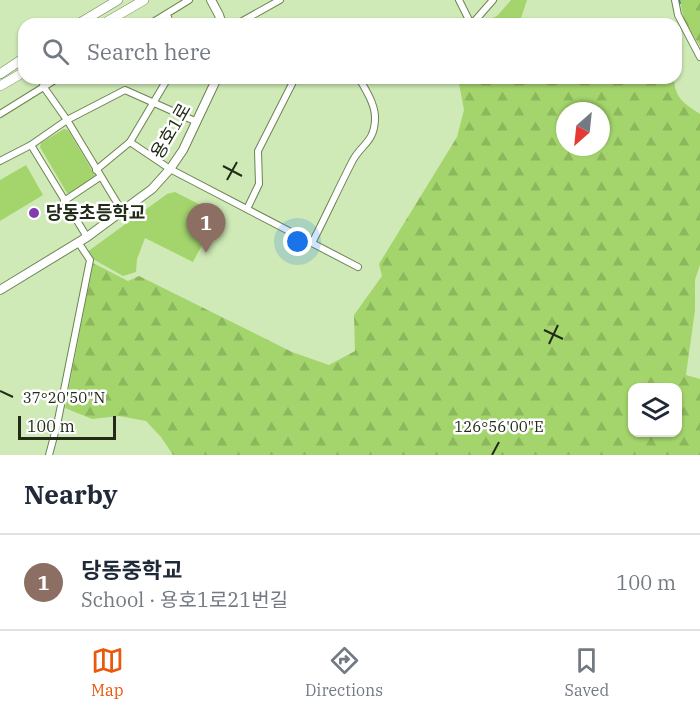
<!DOCTYPE html>
<html lang="en">
<head>
<meta charset="utf-8">
<style>
	:root { --surface:#fff; --page:#f2f2f3; --text:#1f2937; --muted:#747a83; --line:#e0e1e3; --accent:#ea580c }
	body { margin:0; font-family:"IBM Plex Serif","Noto Sans KR",serif; background:var(--page); color:var(--text) }
	.controls { position:absolute; right:18px; bottom:18px; display:grid; overflow:hidden; border-radius:12px; box-shadow:0 2px 4px #0004 }
	.controls button { width:54px; height:54px; display:grid; place-items:center; padding:0; border:0; border-bottom:2px solid var(--line); background:var(--surface); color:var(--text); font:30px sans-serif }
	.compass { position:absolute; left:556px; top:102px; width:54px; height:54px; border-radius:50%; background:var(--surface); box-shadow:0 2px 4px #0004; rotate:207deg }
	.scale { position:absolute; left:18px; bottom:15px; width:98px; box-sizing:border-box; padding-left:6px; border:3px solid #212b17; border-top:0; font-size:16px; line-height:21px; white-space:nowrap; color:#212b17; -webkit-text-stroke:4px #fff; paint-order:stroke }
	.you { position:absolute; left:298px; top:242px; width:21px; height:21px; margin:-15px; border:4px solid #fff; border-radius:50%; background:#1a73e8; box-shadow:0 0 0 9px #1a73e833 }
	.badge { display:grid; place-items:center; width:39px; height:39px; border-radius:50%; background:var(--accent); color:#fff; font-size:20px; font-weight:700 }
	.pin { position:absolute; translate:-50% -50px; filter:drop-shadow(0 2px 3px #0008) }
	.pin::after { content:''; position:absolute; top:32px; width:21px; height:18px; background:inherit; clip-path:polygon(0 0,100% 0,50% 100%) }
	.list { margin:0; padding:0; list-style:none }
	h2 { display:flex; justify-content:space-between; align-items:center; height:78px; margin:0; padding:0 24px; font-size:26px }
	h2 small { font-size:20px; font-weight:400; color:var(--muted) }
	.list li { display:grid; grid-template-columns:39px 1fr auto; gap:18px; align-items:center; box-sizing:border-box; height:96px; padding:0 24px; border-top:2px solid var(--line) }
	.list b { display:block; font-size:22px; white-space:nowrap }
	.list p { margin:0; font-size:20px; white-space:nowrap; color:var(--muted) }
	.list em { font-size:20px; font-style:normal; color:var(--muted) }
	.icon { flex:none; width:33px; height:33px; fill:none; stroke:currentColor; stroke-width:2; stroke-linecap:round; stroke-linejoin:round }
	.map { position:relative; flex:none; width:700px; height:455px; overflow:hidden }
	.search { position:absolute; background:var(--surface); box-shadow:0 2px 4px #0004; left:18px; right:18px; top:18px; height:66px; display:flex; align-items:center; gap:15px; box-sizing:border-box; padding:0 21px; border-radius:18px; color:var(--muted); font-size:22px }
	.sheet { height:174px; background:var(--surface) }
	nav { display:flex; justify-content:space-around; align-items:center; box-sizing:border-box; height:84px; border-top:2px solid var(--line); background:var(--surface); font-size:16px; color:var(--muted) }
	nav a { display:grid; justify-items:center; gap:3px }
	nav .on { color:var(--accent) }
	.map>svg:first-child { display:block }
	.forest { fill:url(#forest-firs); fill-rule:evenodd }
	.park { fill:#a4d56c }
	.lines { fill:none; stroke-linecap:round; stroke-linejoin:round }
	.stream { stroke:#487fad; stroke-width:2 }
	.street-casing { stroke:#6c8353; stroke-width:8 }
	.secondary-casing { stroke:#6c8353; stroke-width:10 }
	.primary-casing { stroke:#6c8353; stroke-width:10 }
	.street { stroke:#fff; stroke-width:6 }
	.secondary { stroke:#fff; stroke-width:8 }
	.primary { stroke:#fff; stroke-width:9 }
	.ticks { fill:none; stroke:#212b17; stroke-width:2 }
	.poi-dot { fill:#833caf; stroke:#fff; stroke-width:2 }
	.labels { text-anchor:middle; stroke-width:5; stroke-linejoin:round; paint-order:stroke }
	.street-label { font-size:18px; fill:#212b17; stroke:#fff }
	.poi-label { font-size:18px; font-weight:bold; fill:#212b17; stroke:#fff; text-anchor:start }
	.ticks-label { font-size:15px; text-anchor:middle; fill:#212b17; stroke:#fff; stroke-width:5; stroke-linejoin:round; paint-order:stroke }
</style>
</head>
<body>
<div class="map">
<svg width="700" height="455" viewBox="0 0 700 455">
	<defs>
		<pattern id="forest-firs" width="22" height="20" patternUnits="userSpaceOnUse" patternTransform="scale(1.5)"><rect width="22" height="20" fill="#a4d56c"/><path d="M5 1l3.5 6h-7zM16 11l3.5 6h-7z" fill="#8db75d"/></pattern>
	</defs>
	<rect width="100%" height="100%" fill="#cfeab6"/>
	<g class="forest">
		<path d="M680 0H700V46L684 21Z"/>
		<path d="M458 78H674C675 99 684 103 700 114V265L695 280V310L686 375 700 379V455H173L161 437 146 421 119 416 92 419 65 408 93 263 128 281 139 276 292 352 329 365 355 351 354 315 382 276 379 264 457 137 464 110ZM565 111H601V147H565ZM632 388H678V432H632Z"/>
	</g>
	<g class="park">
		<path d="M511 0H527L519 24H505L503 22 491 24 488 20 497 16Z"/>
		<path d="M64 129 68 130 95 175V178L70 194 67 193 40 147 41 143Z"/>
		<path d="M26 165 43 195 0 221V180Z"/>
		<path d="M175 192 218 214 193 262 145 238 137 259 136 272 123 276 91 258 87 252 167 194Z"/>
	</g>
	<g class="lines">
		<path class="stream" d="M679 0 680 3"/>
		<defs>
			<g id="street">
				<path d="M459 0 471 24"/>
				<path d="M675 0 678 15 700 57"/>
				<path d="M167 15 171 24"/>
				<path d="M150 24 189 0"/>
				<path d="M237 24 280 0"/>
				<path d="M472 24 493 0"/>
				<path d="M43 86 67 120 122 211"/>
				<path d="M0 114 58 78"/>
				<path d="M130 142 170 169 358 267"/>
				<path d="M31 145 87 237"/>
				<path d="M0 161 31 145 67 120 125 90 197 122"/>
				<path d="M96 170 130 142 168 78"/>
				<path d="M64 201 100 177"/>
				<path d="M247 209 259 184 258 151 295 78"/>
				<path d="M312 243C326 216 339 187 353 160 362 144 374 142 375 120 376 105 366 91 359 78"/>
				<path d="M49 455 57 425 90 260 78 242"/>
			</g>
			<g id="secondary">
				<path d="M211 0 219 15 222 24"/>
				<path d="M0 290 87 237 152 189 170 169 183 150 217 78"/>
			</g>
			<g id="primary">
				<path d="M78 24 118 0"/>
				<path d="M103 24 144 0"/>
				<path d="M0 74 24 58"/>
				<path d="M0 86 24 72"/>
			</g>
		</defs>
		<use href="#street" class="street-casing"/>
		<use href="#secondary" class="secondary-casing"/>
		<use href="#primary" class="primary-casing"/>
		<use href="#street" class="street"/>
		<use href="#secondary" class="secondary"/>
		<use href="#primary" class="primary"/>
	</g>
	<path class="ticks" d="M223 166 242 176M227 180 237 162M544 330 563 339M549 344 558 325M0 391 13 397M492 455 499 442"/>
	<circle class="poi-dot" cx="34" cy="213" r="6"/>
	<g class="labels">
		<g class="street-label">
			<text transform="translate(171 131) rotate(-60)" y="6">용호1로</text>
		</g>
		<g class="poi-label">
			<text x="46" y="219">당동초등학교</text>
		</g>
	</g>
	<g class="ticks-label">
		<text x="64" y="403">37°20'50"N</text>
		<text x="499" y="432">126°56'00"E</text>
	</g>
</svg>
<div class="controls">
<button><svg class="icon" aria-label="layers" viewBox="0 0 24 24"><path d="M12 4l9 5-9 5-9-5zM3 14l9 5 9-5"/></svg></button>
</div>
<svg class="compass" viewBox="-18 -18 36 36"><path d="M0-13l5 13h-10z" fill="#e53935"/><path d="M0 13l5-13h-10z" fill="#747a83"/></svg>
<div class="scale">100 m</div>
<div class="you"></div>
<div class="pin badge" style="left:206px;top:253px;background:#8d6e63">1</div>
<div class="search"><svg class="icon" aria-label="search" viewBox="0 0 24 24"><circle cx="10" cy="10" r="6"/><path d="M15 15l6 6"/></svg>Search here</div>
</div>
<section class="sheet">
<h2>Nearby<small></small></h2>
<ul class="list">
<li><span class="badge" style="background:#8d6e63">1</span><div><b>당동중학교</b><p>School · 용호1로21번길</p></div><em>100 m</em></li>
</ul>
</section>
<nav>
<a class="on"><svg class="icon" aria-label="map" viewBox="0 0 24 24"><path d="M3 6l6-2 6 2 6-2v14l-6 2-6-2-6 2zM9 4v14M15 6v14"/></svg>Map</a>
<a><svg class="icon" aria-label="directions" viewBox="0 0 24 24"><path d="M12 3l9 9-9 9-9-9zM9 14v-3h6M13 9l2 2-2 2"/></svg>Directions</a>
<a><svg class="icon" aria-label="saved" viewBox="0 0 24 24"><path d="M7 4h10v16l-5-4-5 4z"/></svg>Saved</a>
</nav>
</body>
</html>
